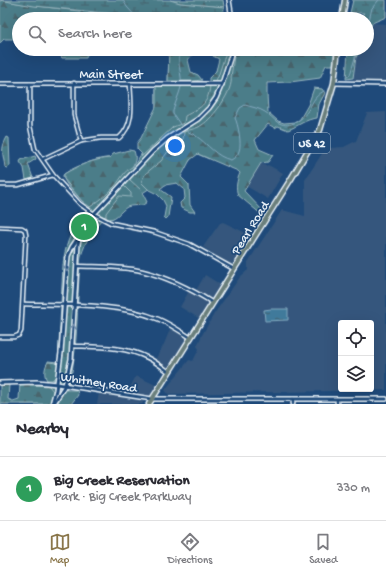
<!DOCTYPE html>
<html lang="en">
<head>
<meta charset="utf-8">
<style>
	:root { --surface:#fff; --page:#f2f2f3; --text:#2b2b33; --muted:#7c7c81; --line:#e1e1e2; --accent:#8a764a }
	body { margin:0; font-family:"Gochi Hand",sans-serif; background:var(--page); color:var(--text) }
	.controls { position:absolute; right:12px; bottom:12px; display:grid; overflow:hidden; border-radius:4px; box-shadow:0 4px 16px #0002 }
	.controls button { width:36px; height:36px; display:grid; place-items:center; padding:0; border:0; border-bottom:1px solid var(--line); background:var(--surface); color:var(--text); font:20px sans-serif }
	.you { position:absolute; left:175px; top:146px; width:14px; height:14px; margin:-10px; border:3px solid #fff; border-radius:50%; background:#1a73e8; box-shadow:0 0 0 6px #1a73e833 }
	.badge { display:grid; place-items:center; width:26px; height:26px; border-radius:50%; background:var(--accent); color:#fff; font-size:13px; font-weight:700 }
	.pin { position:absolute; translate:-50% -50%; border:2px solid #fff; box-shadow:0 1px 4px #0006 }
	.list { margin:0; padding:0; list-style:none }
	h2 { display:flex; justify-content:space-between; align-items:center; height:52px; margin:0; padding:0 16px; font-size:17px }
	h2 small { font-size:13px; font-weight:400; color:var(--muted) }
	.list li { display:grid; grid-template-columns:26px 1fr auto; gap:12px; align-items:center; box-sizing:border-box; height:64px; padding:0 16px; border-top:1px solid var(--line) }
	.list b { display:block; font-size:15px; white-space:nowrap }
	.list p { margin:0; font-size:13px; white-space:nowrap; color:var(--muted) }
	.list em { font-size:13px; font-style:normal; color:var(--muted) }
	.icon { flex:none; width:22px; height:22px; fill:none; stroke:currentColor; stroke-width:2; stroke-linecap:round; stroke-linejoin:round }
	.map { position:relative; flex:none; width:386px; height:404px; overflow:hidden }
	.search { position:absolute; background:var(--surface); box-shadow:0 4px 16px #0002; left:12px; right:12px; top:12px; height:44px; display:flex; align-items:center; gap:10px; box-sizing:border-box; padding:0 14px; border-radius:22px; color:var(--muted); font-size:15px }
	.sheet { height:116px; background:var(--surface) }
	nav { display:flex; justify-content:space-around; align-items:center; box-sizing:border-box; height:56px; border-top:1px solid var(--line); background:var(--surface); font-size:11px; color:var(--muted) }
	nav a { display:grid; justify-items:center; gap:2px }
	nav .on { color:var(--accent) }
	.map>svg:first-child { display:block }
	.built { fill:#34577d; fill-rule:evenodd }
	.grass { fill:url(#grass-tufts); stroke:#9ab7c0; fill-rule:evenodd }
	.forest { fill:url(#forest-firs); stroke:#9ab7c0 }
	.wetland { fill:url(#wetland-marsh); stroke:#9ab7c0 }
	.water { fill:url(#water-ripples); stroke:#84aac0 }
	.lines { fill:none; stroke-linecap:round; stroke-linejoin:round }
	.stream { stroke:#84aac0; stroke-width:1 }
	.minor-casing { stroke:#e8f1f8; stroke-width:5.5 }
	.tertiary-casing { stroke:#e8f1f8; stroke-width:6 }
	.primary-casing { stroke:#e8f1f8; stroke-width:7 }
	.minor { stroke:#1f4a7a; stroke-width:2.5 }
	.tertiary { stroke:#1f4a7a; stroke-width:3 }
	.primary { stroke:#6b7f7c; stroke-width:4 }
	.oneway { stroke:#6f8dac }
	.labels { text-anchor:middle; stroke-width:3.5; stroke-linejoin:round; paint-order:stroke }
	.shield { fill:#1f4a7a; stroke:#acbfd2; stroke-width:1 }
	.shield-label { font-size:12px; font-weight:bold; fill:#e8f1f8 }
	.street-label { font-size:13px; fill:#e8f1f8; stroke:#1f4a7a }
</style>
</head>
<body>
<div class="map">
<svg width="386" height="404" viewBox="0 0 386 404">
	<defs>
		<pattern id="grass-tufts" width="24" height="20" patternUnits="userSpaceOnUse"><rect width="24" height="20" fill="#4b7d89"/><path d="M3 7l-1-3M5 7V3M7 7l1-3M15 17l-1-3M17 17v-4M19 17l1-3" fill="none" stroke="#49656d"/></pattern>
		<pattern id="forest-firs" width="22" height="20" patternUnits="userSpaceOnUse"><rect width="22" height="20" fill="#4b7d89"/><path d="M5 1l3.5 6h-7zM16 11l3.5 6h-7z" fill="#49656d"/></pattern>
		<pattern id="wetland-marsh" width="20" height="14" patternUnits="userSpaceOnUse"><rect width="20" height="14" fill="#4b7d89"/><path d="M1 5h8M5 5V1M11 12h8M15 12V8" fill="none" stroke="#49656d"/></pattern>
		<pattern id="water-ripples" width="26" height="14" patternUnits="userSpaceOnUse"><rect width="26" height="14" fill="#417a9b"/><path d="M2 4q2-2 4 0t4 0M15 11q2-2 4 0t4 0" fill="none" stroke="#446172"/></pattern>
	</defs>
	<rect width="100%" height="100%" fill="#1f4a7a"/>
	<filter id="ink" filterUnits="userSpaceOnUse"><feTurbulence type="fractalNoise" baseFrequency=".025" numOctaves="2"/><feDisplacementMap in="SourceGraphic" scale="8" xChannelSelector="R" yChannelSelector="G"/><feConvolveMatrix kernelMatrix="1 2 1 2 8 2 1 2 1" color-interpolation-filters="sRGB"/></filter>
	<g filter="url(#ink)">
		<g class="built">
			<path d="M372 23 386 24V81H353L356 57 364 49H367V41Z"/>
			<path d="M386 112V390L168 394 165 390 189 360 193 361 199 349 197 346 202 335 214 314 240 277 248 270V262L282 210 305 216V180L323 152 329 148 344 147 356 141 367 113ZM341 323H371V389H341Z"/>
			<path d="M261 163 266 166 268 165 283 173 268 199 246 186Z"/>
			<path d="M223 222 252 236 234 264 230 265 203 247 220 223Z"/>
			<path d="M205 275 221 285 212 300H209L195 292Z"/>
			<path d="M189 291 207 301 209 305 200 319 180 307Z"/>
			<path d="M171 327 186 336 187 339 168 368 155 360 164 344Z"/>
			<path d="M136 376 158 386 151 396 127 393Z"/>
			<path d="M99 393 104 394 144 401 142 404H97Z"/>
		</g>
		<path class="grass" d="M137 49H238L234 77 209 159 195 153 188 163 138 196 112 219 105 216C93 228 86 240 81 256 75 306 81 357 63 404H21L23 383 52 384 54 378 47 379 48 361 58 362 63 265C65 242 74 224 90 207 82 201 63 184 63 175 71 168 101 156 112 158 119 159 126 165 133 167L145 148 156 110V84L168 83 169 50H137ZM223 50 212 83 183 84 184 51Z"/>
		<g class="forest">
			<path d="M0 0C48 9 96 12 145 19H19V37L15 39H4L0 43Z"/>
			<path d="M170 0H223L224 7 180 3Z"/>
			<path d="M50 49H99L89 50 86 58H62L58 51 51 52Z"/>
			<path d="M136 49H227L218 77 215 81 209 82V78L216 71 219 59 213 56 212 51 194 52 188 60 191 72 198 75 202 80 193 81H168L169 50H137Z"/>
			<path d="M235 49H334L333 65H326L320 78 290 82 267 83V94L268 112 278 121 284 123 296 122 300 119 308 105 314 88 322 89 325 93 319 104 317 118C306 119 298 126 288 130L278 126 275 128 268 124 255 140 259 149 273 155 268 162 261 163 244 191 264 212 262 215 238 195C235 188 237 180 240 173L238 171 198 154 190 160 181 177 189 185 190 205 195 212H190L181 208 180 203 185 198 184 189 177 183 165 185 160 189 171 197 168 217 166 219 164 217 166 206 163 200 157 194 149 190 141 182 145 174 161 161 169 150 183 139 184 132C190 129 197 129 202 125 213 118 234 90 231 77Z"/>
			<path d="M156 85 210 86C208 105 200 108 185 116L184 123 173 127 141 157 142 154 137 149V143L141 138 156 107Z"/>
			<path d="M7 137 9 138 10 166 8 168 5 167C3 153 0 150 7 137Z"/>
			<path d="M129 150 134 151C136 157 136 161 132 167 124 171 121 179 115 186 108 194 99 201 90 207L82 201 64 179V174C77 166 94 159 110 158L113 154Z"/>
			<path d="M35 156 36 159 28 164 33 178 26 180 24 168 20 162 21 160Z"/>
			<path d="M129 179 141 190 147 202 143 205C138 206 131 205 127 207 120 211 115 222 106 218V213L119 196 131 197V193L124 186Z"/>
			<path d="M48 362 57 363C58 370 58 376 52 380H47C43 375 45 366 48 362Z"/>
			<path d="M20 384 49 386 53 391 50 404H0V385H9L8 399 13 401 19 399Z"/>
			<path d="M65 390H77L78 395 71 404H57Z"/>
		</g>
		<g class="wetland">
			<path d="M0 0H170L180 3 224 7 223 19H145L106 13 34 6Z"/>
			<path d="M353 0H386V17L372 23 367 41V19H358L364 13H350Z"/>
			<path d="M348 49H364L356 57 353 78 346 79Z"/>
		</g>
		<path class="water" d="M271 309H288V320L265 321 264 310Z"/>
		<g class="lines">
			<g class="stream">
				<path d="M123 0 127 7 138 19"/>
				<path d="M367 29 372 8 379 0"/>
				<path d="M181 49C175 61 183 74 181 87 179 95 175 103 173 111V114L182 127"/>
				<path d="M347 77 350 75 356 54 361 49"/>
				<path d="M185 129C188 133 192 133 196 136 208 144 216 157 231 160 235 158 238 155 239 151 242 144 238 124 235 118L240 108 245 105C251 107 259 108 265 112 270 115 273 119 277 122 288 129 300 122 307 112 313 103 313 97 324 91"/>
			</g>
			<defs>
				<g id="minor">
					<path d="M74 83V115L81 141"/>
					<path d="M30 84V126L35 149 53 175 80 204 94 214 111 223 154 232 189 244 234 269"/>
					<path d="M43 159 81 141 101 138H119C135 124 131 103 130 84"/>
					<path d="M0 185H18L53 175"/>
					<path d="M0 227 22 228 25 230 26 235 21 331 19 335 14 337H0"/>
					<path d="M77 266C98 267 121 266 142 271 167 277 191 289 213 303"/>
					<path d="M23 304C66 305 119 303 158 319 170 324 180 331 191 338"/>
					<path d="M72 346C97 347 125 346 148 358 156 362 162 367 169 372"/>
					<path d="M293 399V404"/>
					<path d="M337 399V404"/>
				</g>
				<g id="tertiary">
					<path d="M229 0 232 19"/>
					<path d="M334 83 386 84"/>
					<path d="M0 84H222"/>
					<path d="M0 383 37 382 57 384 152 399H386"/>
					<path d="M54 403 65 385 71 359 78 244 80 235"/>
					<path d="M52 404 56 390 61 353 67 267 68 256 72 247 94 214 153 151 168 138 198 119 209 108 216 98 222 84 233 49"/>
				</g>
				<g id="primary">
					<path d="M342 19 345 0"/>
					<path d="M149 404 291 179 320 130 334 83 338 49"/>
				</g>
			</defs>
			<use href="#minor" class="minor-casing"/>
			<use href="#tertiary" class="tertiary-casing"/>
			<use href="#primary" class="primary-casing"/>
			<use href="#minor" class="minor"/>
			<use href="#tertiary" class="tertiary"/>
			<use href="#primary" class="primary"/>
		</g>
		<defs><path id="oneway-chevron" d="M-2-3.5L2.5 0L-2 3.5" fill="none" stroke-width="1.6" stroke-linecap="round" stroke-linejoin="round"/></defs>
		<g class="oneway">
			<use href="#oneway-chevron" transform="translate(67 269) rotate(94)"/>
			<use href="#oneway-chevron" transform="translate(73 327) rotate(-87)"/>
		</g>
	</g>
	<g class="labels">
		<rect class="shield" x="294" y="133" width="36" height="20" rx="3"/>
		<g class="shield-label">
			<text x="312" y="147">US 42</text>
		</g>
		<g class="street-label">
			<text x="111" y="78">Main Street</text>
			<text transform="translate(249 227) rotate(-58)" y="5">Pearl Road</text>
			<text transform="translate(99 381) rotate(9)" y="5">Whitney Road</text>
		</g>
	</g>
</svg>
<div class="controls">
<button><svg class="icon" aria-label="locate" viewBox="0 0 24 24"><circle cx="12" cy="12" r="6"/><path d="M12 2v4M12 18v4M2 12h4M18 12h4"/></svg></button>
<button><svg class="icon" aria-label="layers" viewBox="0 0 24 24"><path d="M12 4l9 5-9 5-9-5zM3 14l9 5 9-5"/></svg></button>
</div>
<div class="you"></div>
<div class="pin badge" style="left:84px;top:227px;background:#2e9e5b">1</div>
<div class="search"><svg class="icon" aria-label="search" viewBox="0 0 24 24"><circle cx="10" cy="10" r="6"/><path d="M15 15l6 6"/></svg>Search here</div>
</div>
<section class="sheet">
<h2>Nearby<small></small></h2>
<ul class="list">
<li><span class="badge" style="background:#2e9e5b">1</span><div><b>Big Creek Reservation</b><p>Park · Big Creek Parkway</p></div><em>330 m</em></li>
</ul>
</section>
<nav>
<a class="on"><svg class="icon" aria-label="map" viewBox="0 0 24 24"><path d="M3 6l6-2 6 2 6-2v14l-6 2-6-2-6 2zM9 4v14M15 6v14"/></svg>Map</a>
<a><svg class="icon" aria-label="directions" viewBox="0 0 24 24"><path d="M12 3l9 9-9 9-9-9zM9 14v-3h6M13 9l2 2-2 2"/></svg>Directions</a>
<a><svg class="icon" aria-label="saved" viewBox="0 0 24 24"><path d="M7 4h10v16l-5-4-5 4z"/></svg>Saved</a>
</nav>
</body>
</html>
